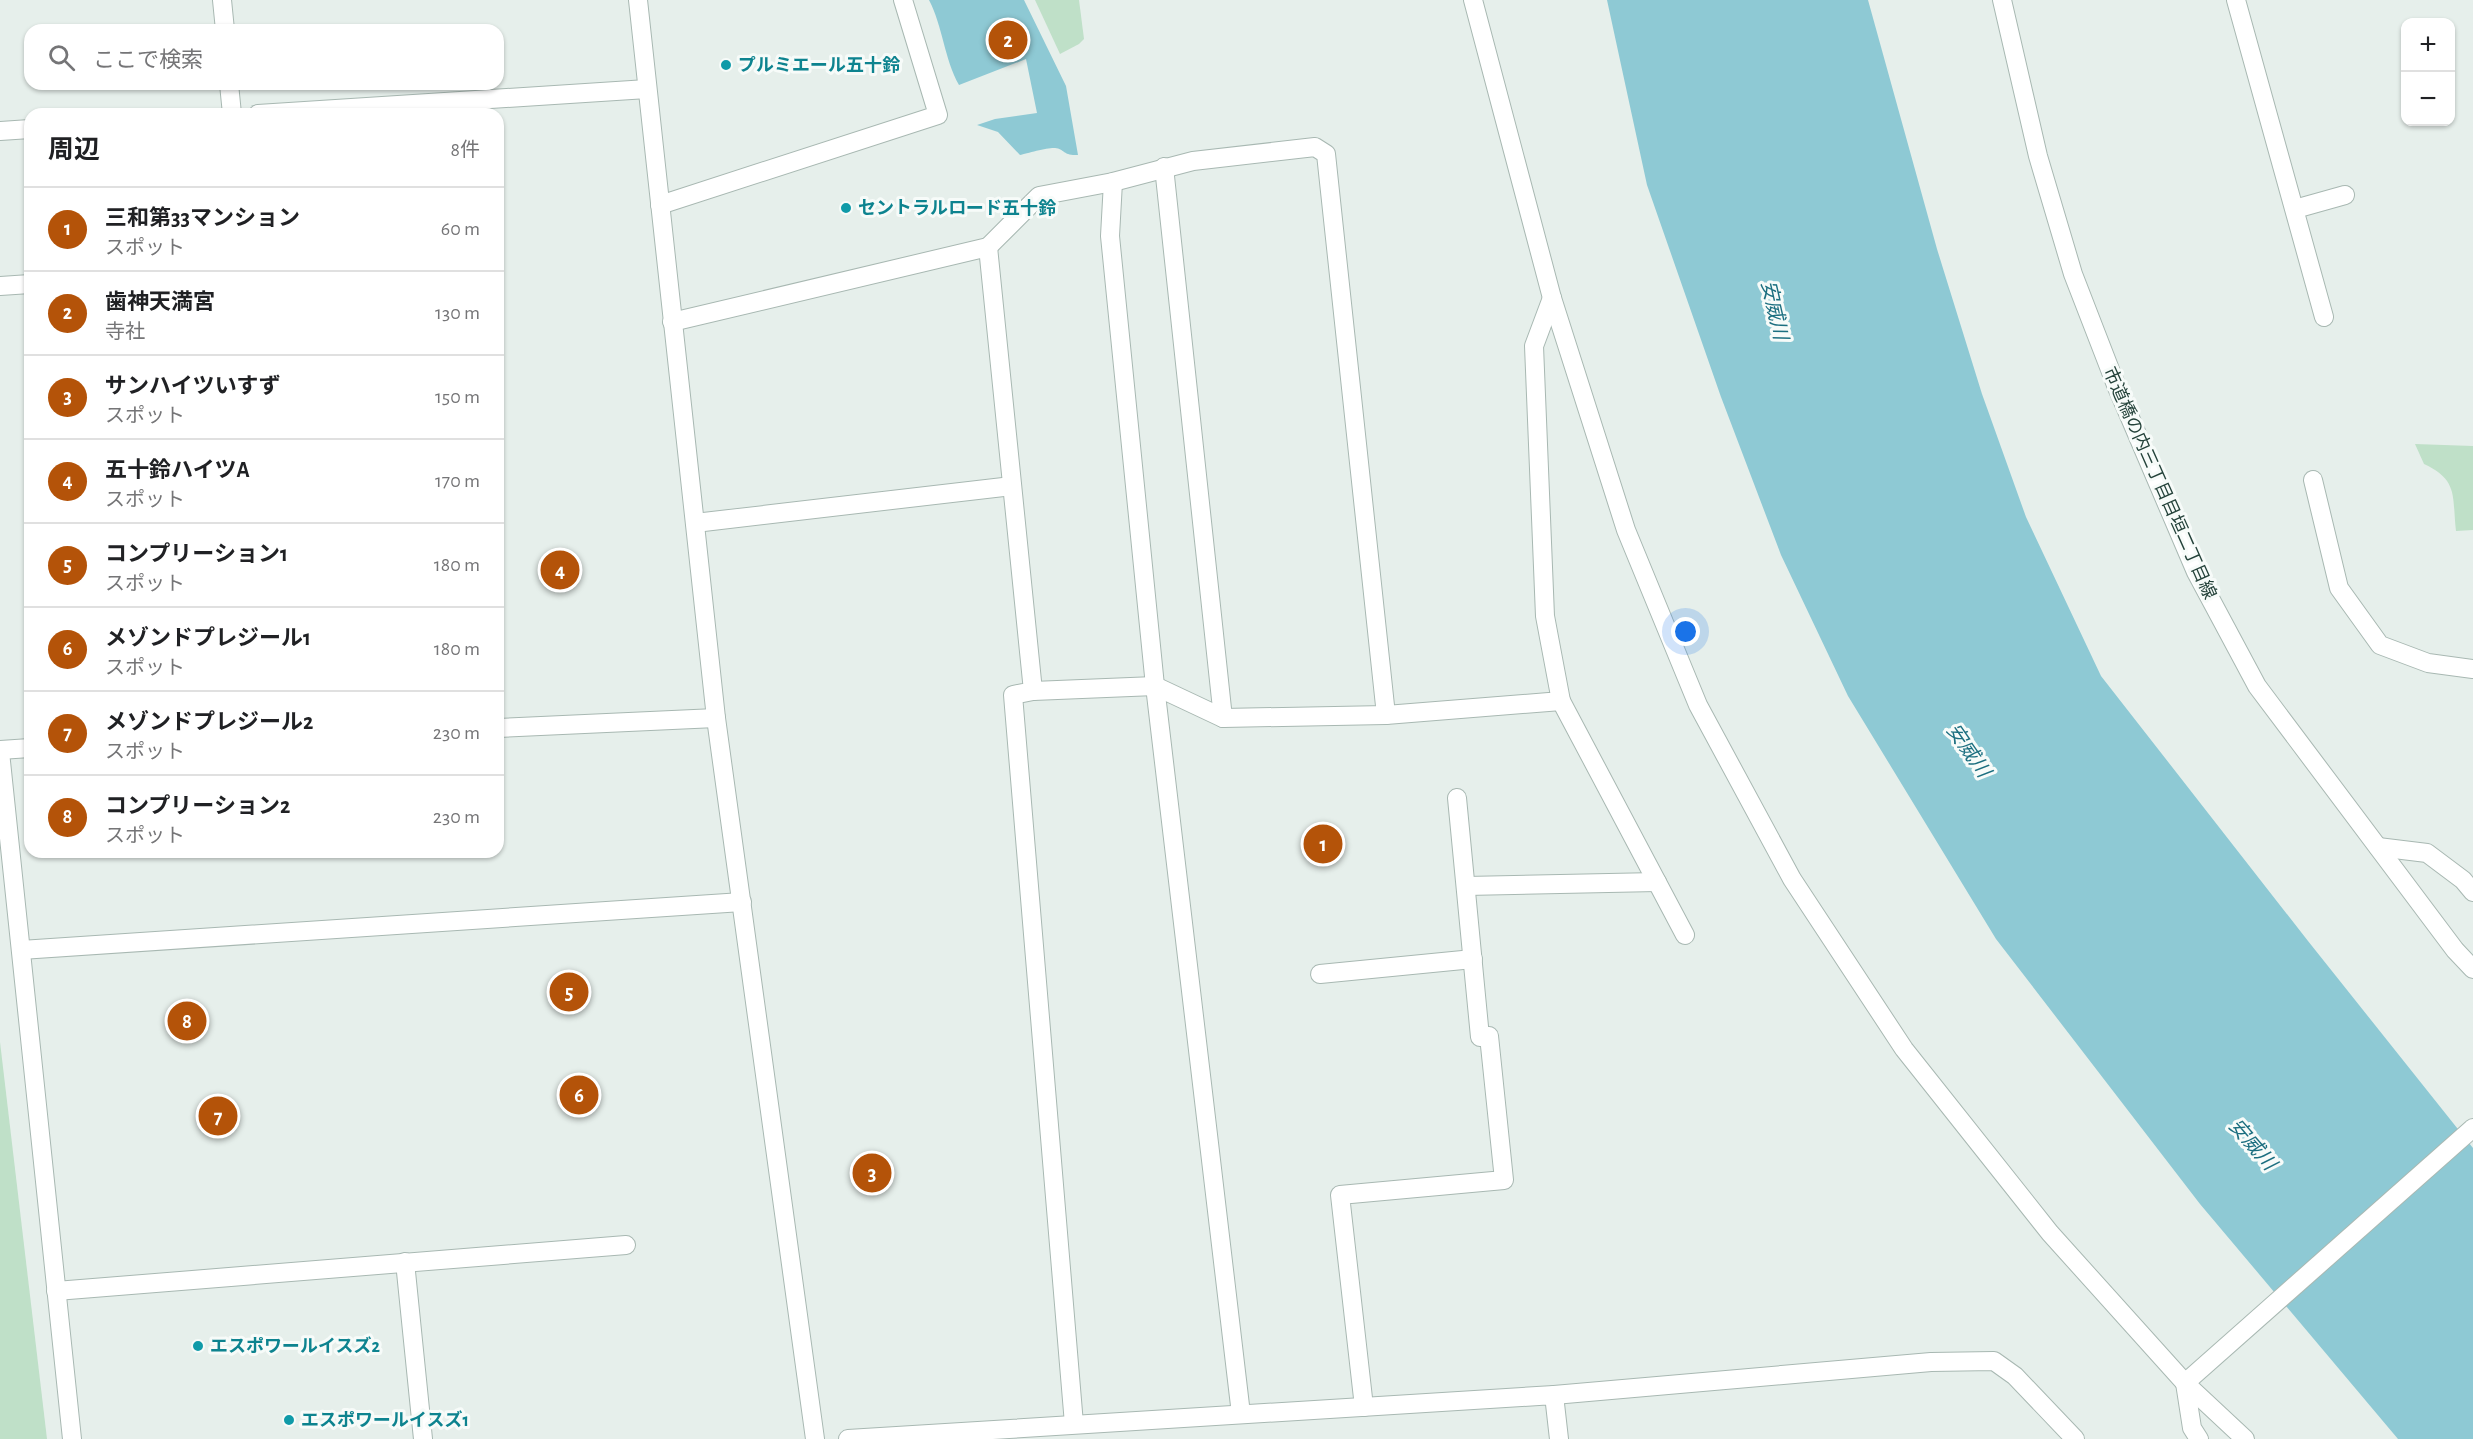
<!DOCTYPE html>
<html lang="ja">
<head>
<meta charset="utf-8">
<style>
	:root { --surface:#fff; --page:#f6f6f6; --text:#202124; --muted:#757577; --line:#e0e0e0; --accent:#b45309 }
	body { margin:0; font-family:"Alegreya Sans","Noto Sans JP",sans-serif; background:var(--page); color:var(--text) }
	.controls { position:absolute; right:18px; top:18px; display:grid; overflow:hidden; border-radius:12px; box-shadow:0 2px 4px #0004 }
	.controls button { width:54px; height:54px; display:grid; place-items:center; padding:0; border:0; border-bottom:2px solid var(--line); background:var(--surface); color:var(--text); font:30px sans-serif }
	.you { position:absolute; left:1686px; top:632px; width:21px; height:21px; margin:-15px; border:4px solid #fff; border-radius:50%; background:#1a73e8; box-shadow:0 0 0 9px #1a73e833 }
	.badge { display:grid; place-items:center; width:39px; height:39px; border-radius:50%; background:var(--accent); color:#fff; font-size:20px; font-weight:700 }
	.pin { position:absolute; translate:-50% -50%; border:3px solid #fff; box-shadow:0 2px 6px #0006 }
	.list { margin:0; padding:0; list-style:none }
	h2 { display:flex; justify-content:space-between; align-items:center; height:78px; margin:0; padding:0 24px; font-size:26px }
	h2 small { font-size:20px; font-weight:400; color:var(--muted) }
	.list li { display:grid; grid-template-columns:39px 1fr auto; gap:18px; align-items:center; box-sizing:border-box; height:84px; padding:0 24px; border-top:2px solid var(--line) }
	.list b { display:block; font-size:22px; white-space:nowrap }
	.list p { margin:0; font-size:20px; white-space:nowrap; color:var(--muted) }
	.list em { font-size:20px; font-style:normal; color:var(--muted) }
	.icon { flex:none; width:33px; height:33px; fill:none; stroke:currentColor; stroke-width:2; stroke-linecap:round; stroke-linejoin:round }
	.map { position:relative; flex:none; width:2473px; height:1439px; overflow:hidden }
	.search { position:absolute; background:var(--surface); box-shadow:0 2px 4px #0004; left:24px; top:24px; width:480px; height:66px; display:flex; align-items:center; gap:15px; box-sizing:border-box; padding:0 21px; border-radius:18px; color:var(--muted); font-size:22px }
	.panel { position:absolute; background:var(--surface); box-shadow:0 2px 4px #0004; left:24px; top:108px; width:480px; height:750px; border-radius:18px }
	.map>svg:first-child { display:block }
	.green { fill:#bfe0c8 }
	.water { fill:#8ec9d4 }
	.lines { fill:none; stroke-linecap:round; stroke-linejoin:round }
	.minor-casing { stroke:#a8b8b2; stroke-width:20 }
	.minor { stroke:#fff; stroke-width:18 }
	.culture-dot { fill:#0f9aa8; stroke:#f7fbf9; stroke-width:2 }
	.labels { text-anchor:middle; stroke-width:6; stroke-linejoin:round; paint-order:stroke }
	.culture-label { font-size:18px; font-weight:bold; fill:#0d838f; stroke:#f7fbf9; text-anchor:start }
	.street-label { font-size:18px; fill:#24423a; stroke:#f7fbf9 }
	.water-label { font-size:20px; font-style:italic; fill:#1c6f80; stroke:#f7fbf9 }
</style>
</head>
<body>
<div class="map">
<svg width="2473" height="1439" viewBox="0 0 2473 1439">
	<rect width="100%" height="100%" fill="#e6efeb"/>
	<g class="green">
		<path d="M1035 0H1079L1084 39 1079 44 1060 54Z"/>
		<path d="M2415 444 2473 446V530L2456 531C2452 497 2459 480 2424 464Z"/>
		<path d="M0 1042 47 1439H0Z"/>
	</g>
	<g class="water">
		<path d="M929 0H1024L1066 86 1078 155C1063 156 1065 149 1055 148 1050 147 1027 153 1020 155L998 132 977 125 995 119 1037 113 1026 59 959 85C944 58 943 27 929 0Z"/>
		<path d="M1607 0H1868L1937 249 1982 394 2026 517 2101 676 2308 941 2473 1148V1439H2398L2200 1204 1996 939 1848 696 1781 555 1721 397 1647 185Z"/>
	</g>
	<g class="lines">
		<defs>
			<g id="minor">
				<path d="M222 0 225 30"/>
				<path d="M638 0 716 718 815 1439"/>
				<path d="M1473 0 1552 298 1626 530 1698 705 1792 879 1904 1049 2050 1233 2185 1383 2245 1439"/>
				<path d="M2002 0 2038 156 2073 274 2116 385 2196 572 2257 686 2455 950 2473 969"/>
				<path d="M2236 0 2324 317"/>
				<path d="M229 84 232 114"/>
				<path d="M258 114 647 89"/>
				<path d="M0 131 30 129"/>
				<path d="M1164 167 1223 718"/>
				<path d="M1113 182 1110 236 1155 686 1241 1414"/>
				<path d="M660 205 938 115 903 0"/>
				<path d="M2295 209 2345 195"/>
				<path d="M988 247 1039 196 1113 182 1193 161 1315 147 1326 154 1386 715"/>
				<path d="M0 286 30 284"/>
				<path d="M672 322 988 247 1033 691 1013 695 1074 1424"/>
				<path d="M2313 480 2339 588 2380 645 2428 663 2473 669"/>
				<path d="M695 523 1012 486"/>
				<path d="M1033 691 1155 686 1223 718 1386 715 1561 701 1545 616 1534 346 1552 298"/>
				<path d="M1561 701 1685 935"/>
				<path d="M498 728 716 718"/>
				<path d="M0 750 30 748"/>
				<path d="M0 752 72 1439"/>
				<path d="M2378 847 2427 853 2463 880 2473 892"/>
				<path d="M1466 886 1657 882"/>
				<path d="M21 950 742 902"/>
				<path d="M1320 974 1473 959"/>
				<path d="M405 1262 423 1439"/>
				<path d="M56 1291 626 1245"/>
				<path d="M2185 1383 2473 1128"/>
				<path d="M2185 1383 2192 1428 2199 1439"/>
				<path d="M1554 1395 1931 1362 1994 1361 2015 1376 2075 1439"/>
				<path d="M1364 1407 1340 1195 1504 1180 1489 1036 1480 1037 1457 798"/>
				<path d="M848 1439 1554 1395 1559 1439"/>
			</g>
		</defs>
		<use href="#minor" class="minor-casing"/>
		<use href="#minor" class="minor"/>
	</g>
	<g class="culture-dot">
		<circle cx="726" cy="65" r="6"/>
		<circle cx="846" cy="208" r="6"/>
		<circle cx="198" cy="1346" r="6"/>
		<circle cx="289" cy="1420" r="6"/>
	</g>
	<g class="labels">
		<g class="culture-label">
			<text x="738" y="71">プルミエール五十鈴</text>
			<text x="858" y="214">セントラルロード五十鈴</text>
			<text x="210" y="1352">エスポワールイスズ2</text>
			<text x="301" y="1426">エスポワールイスズ1</text>
		</g>
		<g class="street-label">
			<text transform="translate(2160 483) rotate(66)" y="6">市道橋の内三丁目目垣二丁目線</text>
		</g>
		<g class="water-label">
			<text transform="translate(1775 310) rotate(77)" y="7">安威川</text>
			<text transform="translate(1969 750) rotate(55)" y="7">安威川</text>
			<text transform="translate(2253 1144) rotate(49)" y="7">安威川</text>
		</g>
	</g>
</svg>
<div class="controls">
<button>+</button>
<button>−</button>
</div>
<div class="you"></div>
<div class="pin badge" style="left:1323px;top:844px">1</div>
<div class="pin badge" style="left:1008px;top:40px">2</div>
<div class="pin badge" style="left:872px;top:1173px">3</div>
<div class="pin badge" style="left:560px;top:570px">4</div>
<div class="pin badge" style="left:569px;top:992px">5</div>
<div class="pin badge" style="left:579px;top:1095px">6</div>
<div class="pin badge" style="left:218px;top:1116px">7</div>
<div class="pin badge" style="left:187px;top:1021px">8</div>
<div class="search"><svg class="icon" aria-label="search" viewBox="0 0 24 24"><circle cx="10" cy="10" r="6"/><path d="M15 15l6 6"/></svg>ここで検索</div>
<section class="panel">
<h2>周辺<small>8件</small></h2>
<ul class="list">
<li><span class="badge">1</span><div><b>三和第33マンション</b><p>スポット</p></div><em>60 m</em></li>
<li><span class="badge">2</span><div><b>歯神天満宮</b><p>寺社</p></div><em>130 m</em></li>
<li><span class="badge">3</span><div><b>サンハイツいすず</b><p>スポット</p></div><em>150 m</em></li>
<li><span class="badge">4</span><div><b>五十鈴ハイツA</b><p>スポット</p></div><em>170 m</em></li>
<li><span class="badge">5</span><div><b>コンプリーション1</b><p>スポット</p></div><em>180 m</em></li>
<li><span class="badge">6</span><div><b>メゾンドプレジール1</b><p>スポット</p></div><em>180 m</em></li>
<li><span class="badge">7</span><div><b>メゾンドプレジール2</b><p>スポット</p></div><em>230 m</em></li>
<li><span class="badge">8</span><div><b>コンプリーション2</b><p>スポット</p></div><em>230 m</em></li>
</ul>
</section>
</div>
</body>
</html>
